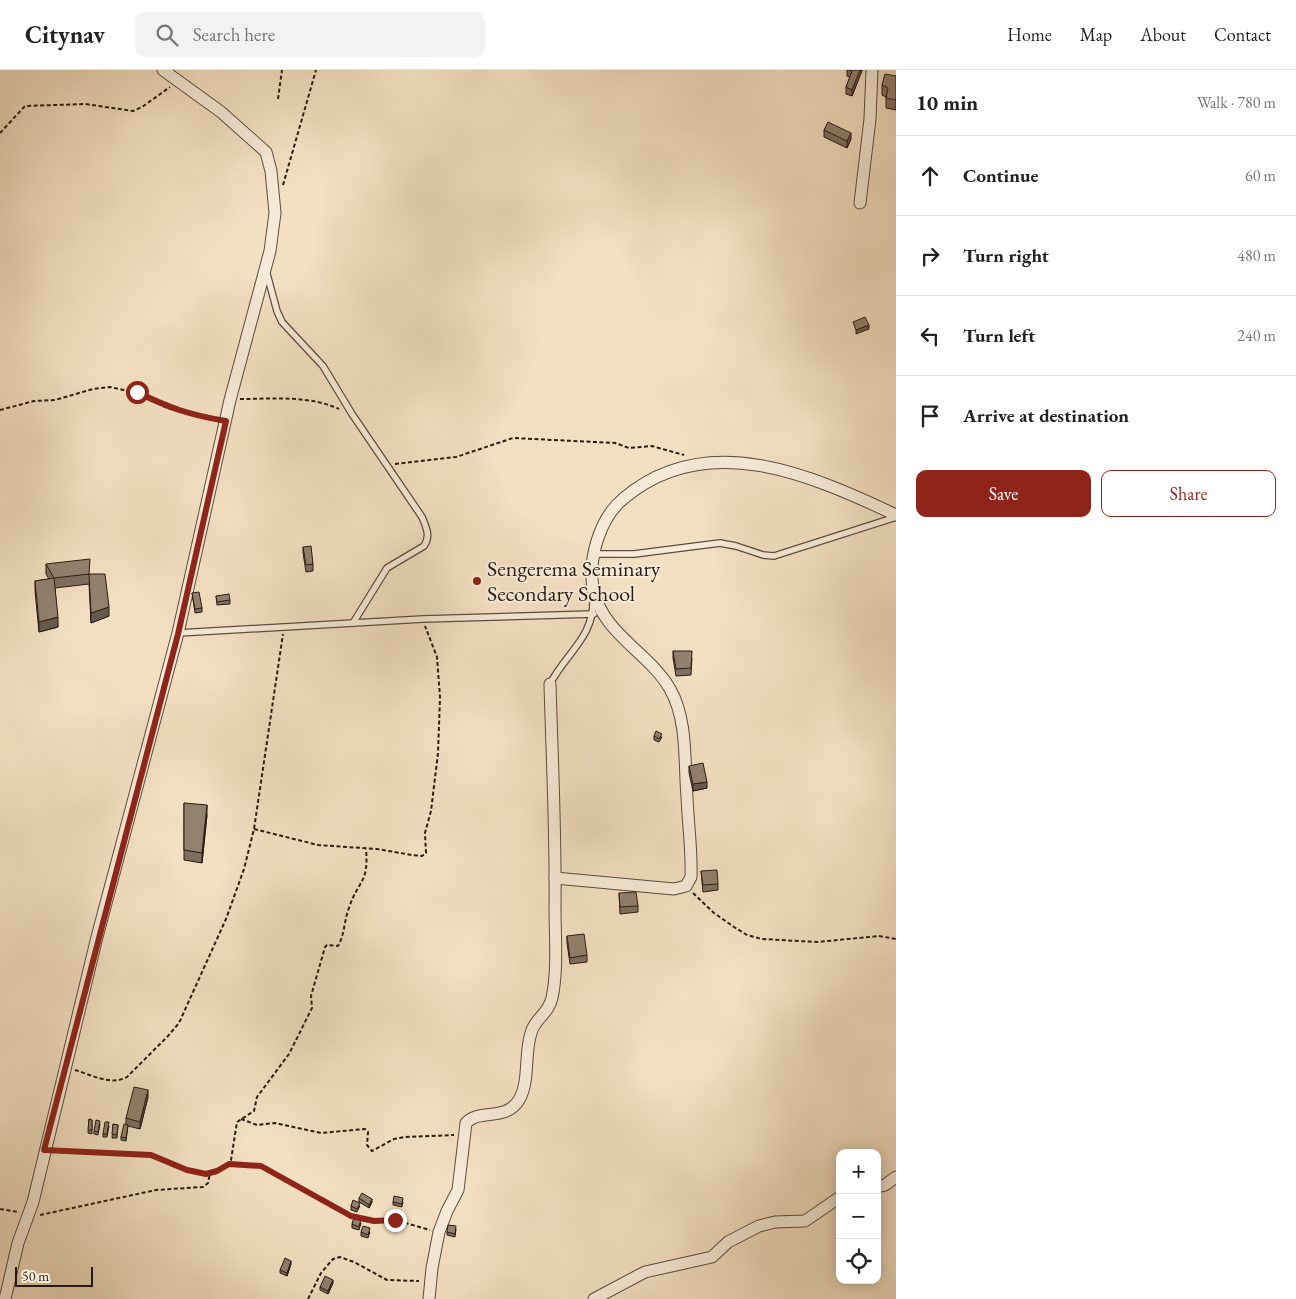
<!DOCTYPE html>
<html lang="en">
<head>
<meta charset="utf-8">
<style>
	:root { --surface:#fff; --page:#f2f2f2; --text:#222; --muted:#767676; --line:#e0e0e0; --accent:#8f2418 }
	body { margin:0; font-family:"EB Garamond",serif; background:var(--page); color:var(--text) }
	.controls { position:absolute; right:15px; bottom:15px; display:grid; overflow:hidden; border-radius:10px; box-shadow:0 2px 12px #0003 }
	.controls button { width:45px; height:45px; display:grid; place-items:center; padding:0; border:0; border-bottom:1px solid var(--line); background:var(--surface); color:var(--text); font:25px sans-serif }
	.scale { position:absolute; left:15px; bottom:12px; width:78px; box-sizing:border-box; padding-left:5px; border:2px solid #281b13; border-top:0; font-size:14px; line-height:18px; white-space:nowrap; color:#281b13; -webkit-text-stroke:4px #f7ebd7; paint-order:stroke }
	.stop { position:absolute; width:15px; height:15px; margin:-11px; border:4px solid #8f2418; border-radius:50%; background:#fff }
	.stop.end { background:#8f2418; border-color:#fff; box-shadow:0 1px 5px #0008 }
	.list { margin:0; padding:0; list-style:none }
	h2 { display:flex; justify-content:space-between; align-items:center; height:65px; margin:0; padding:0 20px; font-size:21px }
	h2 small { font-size:16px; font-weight:400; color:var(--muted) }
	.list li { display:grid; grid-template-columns:32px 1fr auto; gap:15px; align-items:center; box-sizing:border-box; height:80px; padding:0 20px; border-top:1px solid var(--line) }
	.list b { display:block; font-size:19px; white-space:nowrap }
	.list em { font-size:16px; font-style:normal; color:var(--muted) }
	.actions { display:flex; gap:10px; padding:15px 20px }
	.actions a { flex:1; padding:11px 0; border:1px solid var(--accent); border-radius:10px; text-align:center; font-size:18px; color:var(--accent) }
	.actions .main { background:var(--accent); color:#fff }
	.icon { flex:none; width:28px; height:28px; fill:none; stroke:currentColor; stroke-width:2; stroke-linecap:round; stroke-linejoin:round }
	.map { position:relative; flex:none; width:896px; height:1229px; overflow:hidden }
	header { display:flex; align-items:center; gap:30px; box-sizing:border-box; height:70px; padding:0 25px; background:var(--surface); border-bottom:1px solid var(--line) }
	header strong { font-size:24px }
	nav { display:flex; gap:28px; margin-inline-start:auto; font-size:18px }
	.search { width:350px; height:45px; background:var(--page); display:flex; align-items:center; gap:12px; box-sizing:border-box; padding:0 18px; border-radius:10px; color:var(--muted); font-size:19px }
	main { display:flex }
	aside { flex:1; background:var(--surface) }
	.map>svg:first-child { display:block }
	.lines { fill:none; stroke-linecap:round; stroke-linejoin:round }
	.service-casing { stroke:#5b4c3e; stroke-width:8 }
	.minor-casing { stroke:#5b4c3e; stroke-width:13 }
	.path { stroke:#281b13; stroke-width:2; stroke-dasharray:4 2.5; stroke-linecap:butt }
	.service { stroke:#f7ebd7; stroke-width:5.5 }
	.minor { stroke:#f7ebd7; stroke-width:11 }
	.wall { fill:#7e6f5e; stroke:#281b13 }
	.shaded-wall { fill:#665a4c; stroke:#281b13 }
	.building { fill:#92816d; stroke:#281b13 }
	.route { stroke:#8f2418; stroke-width:6 }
	.poi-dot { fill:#8f2418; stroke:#f7ebd7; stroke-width:2 }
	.labels { text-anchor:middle; stroke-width:4; stroke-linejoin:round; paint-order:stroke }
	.poi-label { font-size:22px; fill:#281b13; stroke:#f7ebd7; text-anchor:start }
</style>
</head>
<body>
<header>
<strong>Citynav</strong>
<div class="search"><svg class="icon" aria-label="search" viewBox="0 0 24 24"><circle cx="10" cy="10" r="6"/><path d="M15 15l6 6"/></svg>Search here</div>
<nav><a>Home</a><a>Map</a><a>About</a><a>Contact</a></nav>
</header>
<main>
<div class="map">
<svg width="896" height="1229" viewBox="0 0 896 1229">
	<rect width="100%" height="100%" fill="#f3e0c1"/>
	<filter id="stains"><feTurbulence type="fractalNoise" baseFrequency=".004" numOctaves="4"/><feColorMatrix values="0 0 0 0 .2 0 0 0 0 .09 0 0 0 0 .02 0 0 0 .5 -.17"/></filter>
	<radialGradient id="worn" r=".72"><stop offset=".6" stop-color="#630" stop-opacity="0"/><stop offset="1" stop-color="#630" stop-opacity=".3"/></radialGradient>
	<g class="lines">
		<defs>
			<g id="service">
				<path d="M267 204 277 241 282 252 323 296 352 344 422 447C426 457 431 466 424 476L387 498 353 553"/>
				<path d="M595 484H634L720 473 736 476 763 485 774 486 896 447"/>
				<path d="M178 563 423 549 594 544"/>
				<path d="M550 614C566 583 594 567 593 530"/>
			</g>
			<g id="minor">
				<path d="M860 133 870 49 872 0"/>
				<path d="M555 808 674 819 686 816 691 807C692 780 688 754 687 727 684 693 688 650 670 619 649 582 602 564 593 518 588 488 600 448 623 429 706 358 811 405 896 445"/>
				<path d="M877 1117 885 1115 896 1107"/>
				<path d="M5 1229 18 1173 33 1132 97 867 178 563 230 330 270 181 275 143 271 101 266 82 221 42 163 0"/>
				<path d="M429 1229 432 1198 439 1162 447 1141 458 1120 466 1053C480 1038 505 1052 519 1030 530 1011 524 984 531 963 534 949 548 945 552 928 558 899 555 867 555 838 556 763 552 688 550 614"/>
				<path d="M594 1229 645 1202 712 1187 728 1172 759 1156 775 1152 805 1151 840 1127"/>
			</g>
		</defs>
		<use href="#service" class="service-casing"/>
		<use href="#minor" class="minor-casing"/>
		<g class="path">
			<path d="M278 29 282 0"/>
			<path d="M0 63 25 36 85 34 133 41 142 37 170 17"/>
			<path d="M283 115 316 0"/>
			<path d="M240 329C273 329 308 325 339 339"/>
			<path d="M0 340 34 331 55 330 93 319 110 317 137 323 167 338 214 349"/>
			<path d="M395 394 456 387 513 368 615 373 629 378 652 376 684 385"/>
			<path d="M254 759 318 775 377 779 412 785 422 786 426 783 425 763 431 741 438 683 440 627 437 587 425 556"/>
			<path d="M693 823 714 843 734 857 747 865 762 869 817 872 879 866 896 869"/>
			<path d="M75 1000C92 1005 111 1016 127 1007L168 966 179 953 226 849 244 799 254 759 283 564"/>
			<path d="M241 1049 257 1055 275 1053 321 1063 365 1059 368 1062 367 1075 372 1081 394 1069 405 1067 454 1065"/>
			<path d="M56 1081 151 1085 187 1100 210 1103 223 1098 231 1090 237 1052 254 1041 257 1027 289 984 312 938 311 926 325 877 327 875 338 876C345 864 344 850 349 838 358 810 369 814 366 779"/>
			<path d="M230 1094 261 1096 359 1149 395 1150 430 1160"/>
			<path d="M0 1139 18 1142"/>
			<path d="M40 1145 156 1120 203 1117 208 1113 210 1103"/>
			<path d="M308 1229 321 1203 333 1189 340 1187 354 1192 387 1210 419 1211"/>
		</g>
		<use href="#service" class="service"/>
		<use href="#minor" class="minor"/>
	</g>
	<g class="wall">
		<path d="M847 0H862L852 26 846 24V17L850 7 847 6Z"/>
		<path d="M896 6V40L886 38V27L882 25V15Z"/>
		<path d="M824 60 851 69 847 78 824 67Z"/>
		<path d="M303 477 313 494V501L306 502 303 483Z"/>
		<path d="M46 494 89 504 109 546 91 553 89 514 55 518 58 557 39 562 35 521V511L49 509 46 504Z"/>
		<path d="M192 523 202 538V542L195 543Z"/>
		<path d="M216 526 230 530V534L217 535Z"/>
		<path d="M673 581 692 588 691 605 676 606 673 588Z"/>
		<path d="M654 666 662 667 659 672 654 670Z"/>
		<path d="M689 696 707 718 693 721 689 703Z"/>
		<path d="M184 733 207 745 202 793 184 790Z"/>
		<path d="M701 801 718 814V820L703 822Z"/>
		<path d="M619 823 638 836V842L620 844Z"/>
		<path d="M567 866 587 885V892L570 894 567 873Z"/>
		<path d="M148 1027 140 1059 128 1056 126 1071 121 1070V1067L126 1055V1048Z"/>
		<path d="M89 1049 92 1050V1064L88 1063Z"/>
		<path d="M100 1054 98 1065 94 1064V1061Z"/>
		<path d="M113 1054 118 1055 117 1068H112Z"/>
		<path d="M109 1056 107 1067H103V1064Z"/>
		<path d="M359 1128 372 1132 369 1138 359 1132Z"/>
		<path d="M393 1132H403L402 1137 393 1135Z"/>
		<path d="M351 1136H360L357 1142 351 1140Z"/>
		<path d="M361 1153 359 1160 352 1158V1154Z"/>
		<path d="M456 1159 455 1167 447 1165V1162Z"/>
		<path d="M361 1162H370L368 1168 361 1166Z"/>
		<path d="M291 1194 287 1206 280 1203V1200Z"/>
		<path d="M333 1213 328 1224 320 1220V1217Z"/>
	</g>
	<g class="shaded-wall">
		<path d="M860 0H862V1L852 26V20Z"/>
		<path d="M851 63V69L847 78V71Z"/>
		<path d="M869 255V259L856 264V260Z"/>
		<path d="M109 537V546L91 553V543Z"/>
		<path d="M58 547V557L39 562V552Z"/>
		<path d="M707 712V718L693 721V714Z"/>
		<path d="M207 735V745L202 793V783Z"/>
		<path d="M148 1020V1027L140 1059V1052Z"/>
		<path d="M372 1129V1132L369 1138V1135Z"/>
		<path d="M291 1191V1194L287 1206V1203Z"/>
		<path d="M333 1210V1213L328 1224V1221Z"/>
	</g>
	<g class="building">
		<path d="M849 0H860L852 20 846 17 852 1Z"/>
		<path d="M885 4 896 6V30L886 28 888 18 882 15Z"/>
		<path d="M828 52 851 63 847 71 824 60Z"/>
		<path d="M865 247 869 255 856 260 853 252Z"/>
		<path d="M311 476 313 494 306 495 303 477Z"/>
		<path d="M90 489 89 504 54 508 46 494Z"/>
		<path d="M89 504H105L109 537 91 543Z"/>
		<path d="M54 508 58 547 39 552 35 511Z"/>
		<path d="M199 522 202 538 195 539 192 523Z"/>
		<path d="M229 524 230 530 217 532 216 526Z"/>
		<path d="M673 581H692L691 598 676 599Z"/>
		<path d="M656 661 662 664 659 669 654 666Z"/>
		<path d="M703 693 707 712 693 714 689 696Z"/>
		<path d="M184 733 207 735 202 783 184 780Z"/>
		<path d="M717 800 718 814 703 815 701 801Z"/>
		<path d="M636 822 638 836 620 837 619 823Z"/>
		<path d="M584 864 587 885 570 888 567 866Z"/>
		<path d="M134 1017 148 1020 140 1052 126 1048Z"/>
		<path d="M89 1049 92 1050V1060H88Z"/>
		<path d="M96 1050 100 1051 98 1062 94 1061Z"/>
		<path d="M105 1052H109L107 1064H103Z"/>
		<path d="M113 1054 118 1055 117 1065 112 1064Z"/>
		<path d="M124 1054 128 1055 126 1068 121 1067Z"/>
		<path d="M362 1123 372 1129 369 1135 359 1128Z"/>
		<path d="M394 1126 403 1128 402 1134 393 1132Z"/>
		<path d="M353 1130 360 1133 357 1139 351 1136Z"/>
		<path d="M354 1147 361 1149 359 1157 352 1154Z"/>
		<path d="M448 1155 456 1156 455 1164 447 1162Z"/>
		<path d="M363 1156 370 1158 368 1165 361 1162Z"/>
		<path d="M285 1188 291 1191 287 1203 280 1200Z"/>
		<path d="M325 1206 333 1210 328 1221 320 1217Z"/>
	</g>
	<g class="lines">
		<path class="route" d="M137 322C169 338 190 345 226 351L178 564 44 1080 151 1085 187 1100 206 1104 217 1101 229 1094 261 1096 351 1146 374 1151 395 1150"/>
	</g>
	<circle class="poi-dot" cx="477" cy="511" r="5"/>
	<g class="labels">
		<g class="poi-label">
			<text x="487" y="506">Sengerema Seminary<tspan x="487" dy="25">Secondary School</tspan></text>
		</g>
	</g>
	<rect width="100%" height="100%" filter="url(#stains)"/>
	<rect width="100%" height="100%" fill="url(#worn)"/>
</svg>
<div class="controls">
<button>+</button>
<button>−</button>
<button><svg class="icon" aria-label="locate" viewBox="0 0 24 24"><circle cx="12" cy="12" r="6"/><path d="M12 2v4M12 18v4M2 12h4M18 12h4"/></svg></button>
</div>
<div class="scale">50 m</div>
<div class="stop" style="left:137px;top:322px"></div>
<div class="stop end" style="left:395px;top:1150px"></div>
</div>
<aside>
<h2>10 min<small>Walk · 780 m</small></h2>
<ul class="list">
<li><svg class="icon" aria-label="ahead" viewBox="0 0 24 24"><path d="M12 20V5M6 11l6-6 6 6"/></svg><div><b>Continue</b></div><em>60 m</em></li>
<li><svg class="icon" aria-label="right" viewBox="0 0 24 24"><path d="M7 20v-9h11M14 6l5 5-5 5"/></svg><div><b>Turn right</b></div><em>480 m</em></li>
<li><svg class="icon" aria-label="left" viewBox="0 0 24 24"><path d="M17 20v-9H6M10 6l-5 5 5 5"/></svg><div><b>Turn left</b></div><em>240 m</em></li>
<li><svg class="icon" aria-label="arrive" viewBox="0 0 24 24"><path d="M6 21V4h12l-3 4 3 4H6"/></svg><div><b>Arrive at destination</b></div></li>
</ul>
<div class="actions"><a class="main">Save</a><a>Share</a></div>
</aside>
</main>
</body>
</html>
